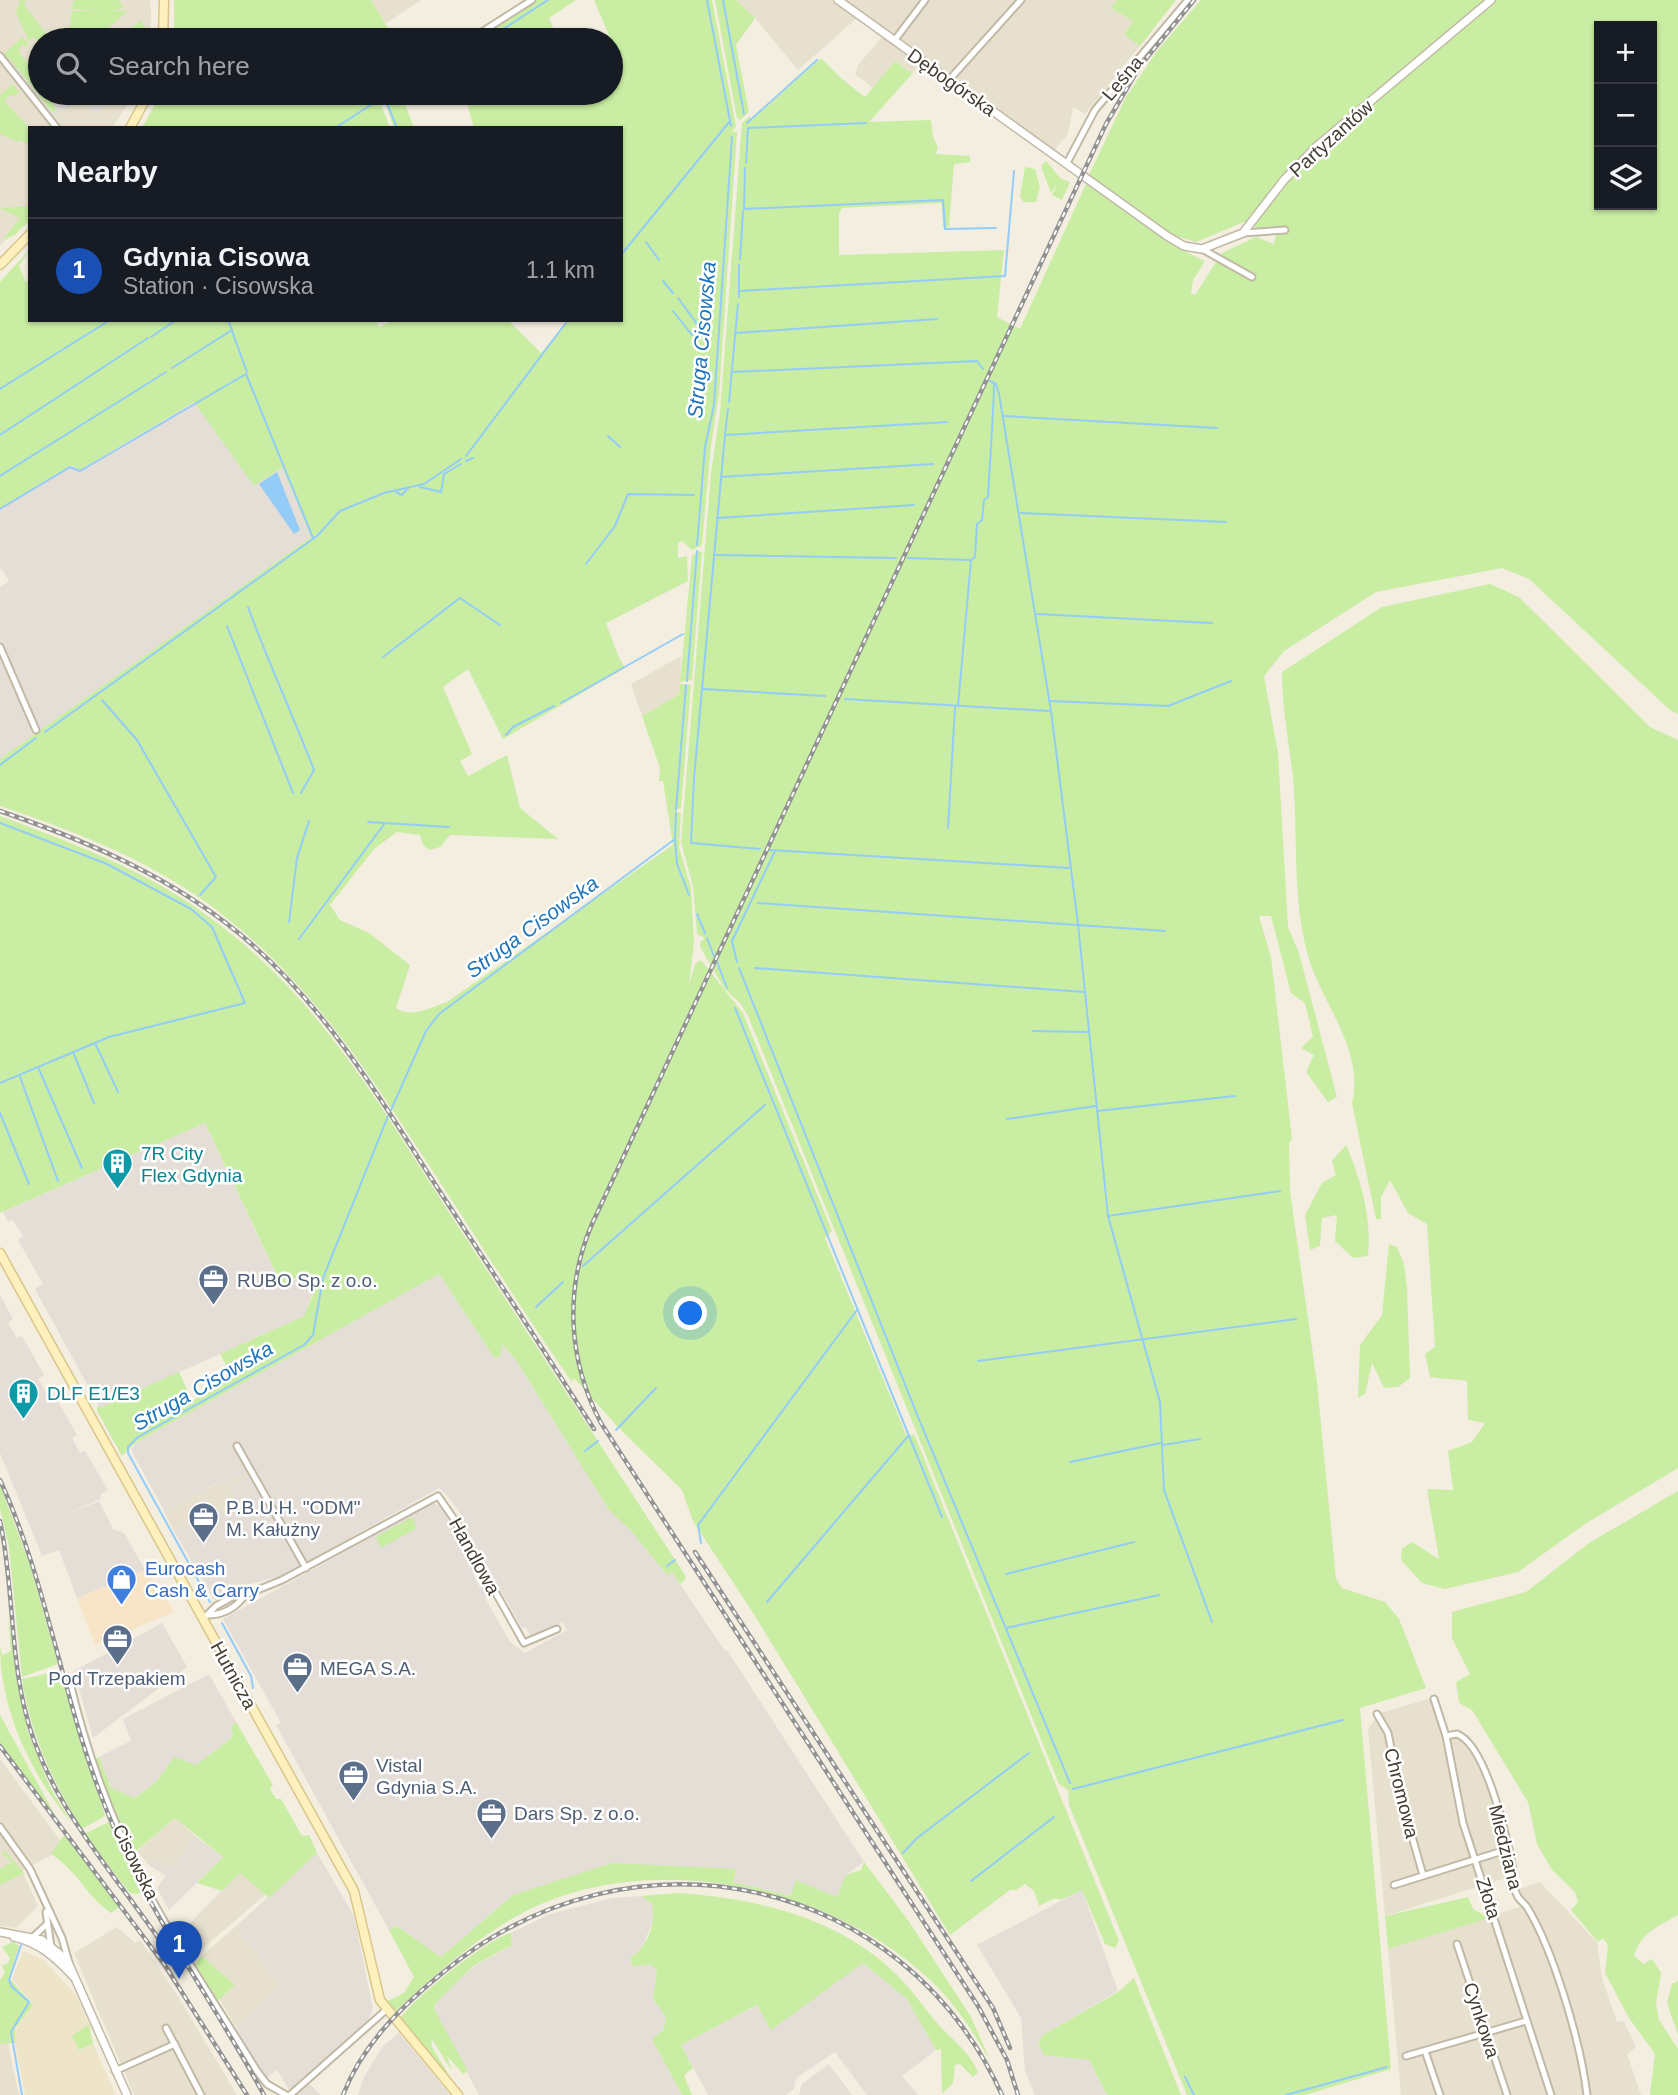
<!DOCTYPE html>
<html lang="en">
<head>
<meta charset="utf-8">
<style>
	:root { --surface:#171b24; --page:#20242c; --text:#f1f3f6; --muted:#9ea1a6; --line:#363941; --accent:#ff370b }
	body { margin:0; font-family:Helvetica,sans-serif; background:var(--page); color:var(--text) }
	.controls { position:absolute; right:21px; top:21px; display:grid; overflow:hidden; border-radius:0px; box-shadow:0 2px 5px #0004 }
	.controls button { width:63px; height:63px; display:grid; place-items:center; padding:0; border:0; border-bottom:2px solid var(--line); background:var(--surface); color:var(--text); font:35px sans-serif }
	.you { position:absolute; left:691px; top:1314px; width:24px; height:24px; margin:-18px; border:5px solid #fff; border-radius:50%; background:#1a73e8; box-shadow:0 0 0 10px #1a73e833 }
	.badge { display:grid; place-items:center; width:46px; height:46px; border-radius:50%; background:var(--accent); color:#fff; font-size:23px; font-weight:700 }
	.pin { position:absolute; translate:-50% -58px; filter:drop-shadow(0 2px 4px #0008) }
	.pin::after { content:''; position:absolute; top:37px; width:24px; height:21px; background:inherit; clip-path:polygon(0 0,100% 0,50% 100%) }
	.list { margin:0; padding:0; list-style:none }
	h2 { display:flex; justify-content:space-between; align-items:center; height:91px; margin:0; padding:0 28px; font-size:30px }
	h2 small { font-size:23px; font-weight:400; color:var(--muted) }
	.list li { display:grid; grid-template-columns:46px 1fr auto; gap:21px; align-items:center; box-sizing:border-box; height:105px; padding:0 28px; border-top:2px solid var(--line) }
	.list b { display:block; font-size:26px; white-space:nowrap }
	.list p { margin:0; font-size:23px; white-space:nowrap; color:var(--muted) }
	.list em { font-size:23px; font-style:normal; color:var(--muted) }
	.icon { flex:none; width:38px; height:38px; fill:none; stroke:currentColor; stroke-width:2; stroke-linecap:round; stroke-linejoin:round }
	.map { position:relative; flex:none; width:1678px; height:2095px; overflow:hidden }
	.search { position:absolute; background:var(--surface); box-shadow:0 2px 5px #0004; left:28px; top:28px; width:595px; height:77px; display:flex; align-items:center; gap:18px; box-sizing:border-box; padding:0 24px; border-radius:38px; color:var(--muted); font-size:26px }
	.panel { position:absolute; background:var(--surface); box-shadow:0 2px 5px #0004; left:28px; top:126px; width:595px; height:196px; border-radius:0px }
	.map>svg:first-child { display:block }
	.residential { fill:#e7e0ce }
	.commercial { fill:#f8e5c7 }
	.industrial { fill:#e4ded6 }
	.education { fill:#eee4c8 }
	.green { fill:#c9eda3; fill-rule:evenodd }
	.parking { fill:#e2dfda }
	.water { fill:#94ccf8 }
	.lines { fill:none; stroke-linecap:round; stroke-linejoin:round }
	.stream { stroke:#94ccf8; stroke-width:2 }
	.minor-casing { stroke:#c1b9a5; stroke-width:9 }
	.tertiary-casing { stroke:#c1b9a5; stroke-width:10 }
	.secondary-casing { stroke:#d8c68a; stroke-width:11 }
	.minor { stroke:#fff; stroke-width:5 }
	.tertiary { stroke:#fff; stroke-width:7 }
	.secondary { stroke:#fff1be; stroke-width:8 }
	.rail-casing { stroke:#929292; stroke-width:4.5 }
	.rail { stroke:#fff; stroke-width:2; stroke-dasharray:5; stroke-linecap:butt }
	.labels { text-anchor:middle; stroke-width:5; stroke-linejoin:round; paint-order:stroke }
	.street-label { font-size:19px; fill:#443d31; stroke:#fff }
	.culture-label { font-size:19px; fill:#0d838f; stroke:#fff; text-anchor:start }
	.service-label { font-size:19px; fill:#4e5e75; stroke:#fff; text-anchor:start }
	.shop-label { font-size:19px; fill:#366cbe; stroke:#fff; text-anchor:start }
	.water-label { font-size:21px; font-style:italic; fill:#1f74bb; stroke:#fff }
</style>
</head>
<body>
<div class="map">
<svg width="1678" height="2095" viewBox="0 0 1678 2095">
	<rect width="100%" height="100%" fill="#f3eee0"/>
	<g class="residential">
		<path d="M0 0H150L151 11 150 40H40V93H135L112 128H30V216L0 246Z"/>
		<path d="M371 0H421L385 24Z"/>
		<path d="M736 0H1117L1111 8 1133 21 1124 35 1140 46 1085 114 1073 107 1068 134 1051 154 921 63 912 74 895 61 874 89 855 74 859 64 882 37 857 18 798 70 755 18Z"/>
		<path d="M681 656 680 694 642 716 631 684Z"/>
		<path d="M246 1472 248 1477 238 1503 214 1516 211 1510 174 1531 164 1512 223 1480 225 1484Z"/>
		<path d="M1432 1698 1445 1743 1460 1737 1465 1741 1493 1797 1506 1838 1512 1876 1385 1916 1368 1729 1380 1713Z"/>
		<path d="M0 1759 60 1840 51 1855 22 1871 38 1906 16 1928 0 1926Z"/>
		<path d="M175 1818 195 1836 171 1869 156 1859 149 1865 137 1851Z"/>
		<path d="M240 1872 266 1894 201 1950 196 1946 192 1949 180 1933Z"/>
		<path d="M1540 1882 1597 1942 1602 1978 1617 2022 1624 2021 1636 2047 1627 2054 1641 2095H1401L1388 1949 1528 1904 1518 1889Z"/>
		<path d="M117 1927 135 1943 140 1940 179 1998 237 2095H134L74 1953Z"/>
		<path d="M235 1927 281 1985 236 2027 219 1998 235 1985 202 1956Z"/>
		<path d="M8 2042 13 2068 19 2095H0V2044Z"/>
	</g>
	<path class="commercial" d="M145 1570 149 1578 158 1582 174 1612 95 1645 77 1598Z"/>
	<g class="industrial">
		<path d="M244 371 311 537 0 759V587L9 581 2 569 0 570V509L71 465 81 471Z"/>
		<path d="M205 1123 281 1285 308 1275 314 1290 304 1316 100 1408 35 1289 43 1284 18 1240 23 1236 13 1220 8 1222 3 1212Z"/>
		<path d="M439 1274 495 1359 500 1356 501 1343 516 1360 609 1510 632 1532 667 1575 672 1572 725 1651 727 1650 864 1862 846 1875 837 1897 797 1881 792 1896 733 1882 735 1869 513 1895 441 1957 397 1926 389 1930 276 1725 281 1723 223 1619 433 1503 444 1508 477 1570 473 1574 475 1578 480 1587 487 1586 491 1595 485 1598 510 1642 525 1653 567 1630 562 1622 532 1638 526 1628H522L464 1525 463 1517 447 1495 439 1488 284 1575 235 1588 214 1600 174 1531 211 1510 215 1516 237 1503 229 1487 248 1477 246 1473 225 1484 222 1480 165 1512 131 1450 135 1443Z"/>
		<path d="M0 1295 13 1319 8 1323 17 1338 22 1336 44 1375 38 1379 47 1394 52 1391 77 1435 72 1438 80 1453 85 1451 108 1490 101 1494 100 1499 63 1516 99 1501 113 1529 124 1533 145 1570 77 1598 59 1550 42 1556 0 1453Z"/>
		<path d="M162 1623 187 1667 93 1738 74 1671Z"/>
		<path d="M209 1674 236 1722 231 1727 233 1734 229 1740 196 1765 174 1758 156 1782 134 1798 111 1788 99 1757 131 1741 123 1719Z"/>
		<path d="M195 1836 223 1857 169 1910 157 1888 166 1876 149 1865 156 1859 171 1869Z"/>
		<path d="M317 1853 354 1916 373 2009 367 2022 303 2078 321 2095H287L289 2090 277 2070 265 2079 236 2027 281 1985 235 1927Z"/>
		<path d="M1082 1890 1118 1991 1043 2035 1038 2043 1044 2055 1089 2060 1107 2095H1035L1025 2071 1021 2018 977 1945Z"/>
		<path d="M641 1896 652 1904 655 1916 641 1950 631 1958 645 1966 652 1965 657 1971 653 1999 666 2017 664 2029 652 2039 682 2095H479L434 2009 438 1998 473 1967 512 1945 511 1933 550 1914 612 1898Z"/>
		<path d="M863 1963 907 1999 936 2050 902 2076 918 2095H867L835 2052 796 2078 794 2089 786 2095H708L681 2045 758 2005 771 2029Z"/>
		<path d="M399 2033 450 2095H358L364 2077 383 2046Z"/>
		<path d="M829 2064 852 2095H799L802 2084Z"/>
	</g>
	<path class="education" d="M23 1951 44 1960 76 1995 89 2024 73 2036 80 2050 93 2044 116 2095H25L13 2033 33 2004 12 1979Z"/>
	<g class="green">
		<path d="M20 0H26L24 5 51 40H40V44L34 37 29 41 16 13Z"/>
		<path d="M74 0H119L124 8 112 11H128L104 31 108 39 112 37 114 40H98L69 31 72 11H101L72 9Z"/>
		<path d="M174 0H371L395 40H174Z"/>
		<path d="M535 0H576L549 18 557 37 570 31 574 40H472Z"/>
		<path d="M594 0H712L736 126 732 132H737L719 394 711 445 702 545 692 550 682 541 678 543V558L687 556 688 581 606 623C613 640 615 652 625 668L503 739 468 669 443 687 472 754 460 761 468 776 507 755 520 808 558 839 450 835 440 847 429 850 423 845 420 835 397 832 374 849 330 905 340 920 369 933 410 965 396 1008C411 1019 432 1007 447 1002L673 845 663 781H659L660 768 642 716 680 694V684L691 685 681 808 674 810 681 814 679 848 691 888 694 943 689 985 695 964 701 960 743 1013 832 1231 825 1238 907 1437 914 1434 1119 1941 1115 1948 1105 1944 1082 1890 1061 1900 1055 1898 1039 1906 1034 1891 1025 1884 1016 1890H1010L950 1935 755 1616 693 1521 682 1490 617 1426 574 1378 572 1382C518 1304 467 1223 415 1144 353 1049 292 961 197 896 137 855 68 829 0 806V759L311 537 282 467 254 486 194 402 80 470 71 465 0 509V282L30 249 19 266 26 282 30 280V320H376L379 327 395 320H508L541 353 568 320H621V128H474L464 93H504L506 97 516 93H611V40Z"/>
		<path d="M715 0H736L755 18 736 45 749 112 740 120 737 118Z"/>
		<path d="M1117 0H1176L1140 46 1124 35 1133 21 1111 8Z"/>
		<path d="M1201 0H1678V714L1671 711 1529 579 1502 568 1376 592 1284 651 1264 676 1278 753 1288 927 1299 953 1337 1097 1328 1102 1306 1072 1314 1055 1301 1048 1313 1037 1305 1003 1291 993 1271 916H1259L1271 957 1292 1139 1289 1144 1290 1191 1317 1383 1336 1579 1342 1588 1385 1602 1399 1619 1426 1688 1360 1708 1391 2069 1305 2095H1187L1069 1805 1068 1790 1059 1784 748 1016 740 1003 724 988 700 947V942L705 938 697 934 693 886 681 842 711 473 720 413 742 123 750 116 751 121 821 58 842 79 865 97 895 61 912 74 869 122 931 120 933 137 938 147 936 154 970 156V162L954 164 949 227H943L942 203 842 208 839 214V255L1004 250 997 317 1020 329 1086 184 1178 248 1205 261 1193 280 1191 293 1195 295 1222 253 1256 237 1274 244 1276 235 1244 222 1196 242 1172 235 1089 175 1126 97 1157 51ZM1599 26H1652V205H1599Z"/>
		<path d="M141 20 153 40H147L144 32 134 40H118Z"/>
		<path d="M22 37 29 44 26 47 23 44 18 51 40 79V93H66L53 104 58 110 53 114 8 57 5 59 2 56Z"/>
		<path d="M13 84 19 92 13 97 10 94 4 101 27 125 30 144 21 141 22 136 19 142 0 134V95Z"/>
		<path d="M161 93H382L378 97 390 128H142Z"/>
		<path d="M388 93H416L404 101 414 128H394L384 99Z"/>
		<path d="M1046 161 1060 178 1070 182 1062 200 1052 195 1058 183 1051 193 1041 166Z"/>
		<path d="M1025 167 1035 169 1040 187 1036 202H1024L1020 197Z"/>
		<path d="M30 206V220L15 235 5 239 4 235 6 236 20 218 0 208Z"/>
		<path d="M698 551 702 552 692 680 680 682 692 556Z"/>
		<path d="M1490 584 1519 597 1650 727 1678 740V1468L1585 1524 1518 1572 1445 1589 1422 1583 1401 1560 1402 1549 1412 1542 1439 1559 1427 1489 1453 1490 1448 1451 1472 1442 1485 1423 1468 1420 1467 1381 1430 1377 1425 1354 1435 1347 1427 1224 1408 1213 1390 1180 1381 1197V1219H1376L1352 1103C1363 1059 1334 1018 1316 978 1290 917 1299 844 1293 778 1289 742 1282 709 1282 672L1382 607Z"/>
		<path d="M0 816C83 847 161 876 230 933 327 1010 387 1117 454 1220 531 1338 608 1457 685 1575V1580L680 1584 672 1572 667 1575 632 1532 609 1510 516 1360 502 1344 500 1356 495 1359 439 1274 135 1443 122 1456 97 1411 98 1405 100 1408 179 1372 192 1401 233 1378 220 1354 304 1316 315 1290 308 1274 281 1284 205 1123 0 1213Z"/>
		<path d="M1346 1145C1361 1179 1372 1219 1368 1256L1353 1258 1335 1241 1337 1215 1322 1218 1320 1246 1310 1250 1305 1215 1322 1183 1336 1175 1332 1161Z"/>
		<path d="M1389 1244 1397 1247 1404 1264 1407 1288 1410 1378 1398 1387 1384 1388 1372 1363 1365 1394 1358 1398 1360 1345 1382 1315Z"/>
		<path d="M0 1485 31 1568 58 1664 22 1677 9 1547 0 1508Z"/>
		<path d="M1678 1491V1915C1659 1926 1640 1933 1634 1956L1644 1964 1652 1959 1661 1973 1656 2003 1659 2020 1678 2049V2095H1650L1655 2054 1629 2018 1605 1973 1608 1945 1603 1938 1598 1942 1571 1910 1578 1902 1575 1892 1552 1870 1537 1844 1528 1802 1472 1710 1459 1703 1456 1682 1470 1674 1452 1638V1612L1526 1592 1589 1543Z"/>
		<path d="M412 1517 417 1528 381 1548 376 1537Z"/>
		<path d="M8 1617 27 1730 51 1789 71 1822C30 1773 0 1709 0 1645L2 1655 11 1651Z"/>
		<path d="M59 1671 105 1816 82 1829C53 1782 30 1734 22 1679Z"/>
		<path d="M0 1715 56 1817 0 1743Z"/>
		<path d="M236 1722 273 1785 270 1789 276 1799H281L302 1836 309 1835 317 1853 269 1898 240 1873 222 1891 197 1883 223 1857 175 1818 136 1851 121 1828 94 1759 99 1757 111 1788 135 1798 156 1782 174 1757 196 1765 229 1740 233 1735 231 1727Z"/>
		<path d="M109 1822 142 1892 137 1894 130 1893 84 1834Z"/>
		<path d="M64 1835 119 1907 111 1913C85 1895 80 1873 51 1854Z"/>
		<path d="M5 1851 24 1873 0 1885V1869L12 1862 1 1853Z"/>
		<path d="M864 1862 908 1920 971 2017 990 2060C975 2036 960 2011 941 1991 841 1885 645 1843 515 1917 471 1942 432 1977 395 2012L388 2001 404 1993 414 1977 389 1930 397 1926 441 1957 513 1895 612 1863 736 1869 733 1882 791 1896 796 1880 837 1897 846 1875 861 1870Z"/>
		<path d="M677 1893C757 1898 841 1918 899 1977 913 1991 924 2008 937 2023 952 2040 969 2051 978 2072L973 2077 960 2064 955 2065 953 2083 942 2094 941 2049 936 2050 907 1999 863 1963 771 2030 757 2005 681 2045 693 2068 684 2075 692 2095H682L652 2039 664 2029 666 2017 653 1999 657 1971 652 1965 633 1966 630 1958C648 1947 656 1924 652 1904L641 1896Z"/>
		<path d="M1468 1897 1473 1909 1489 1918 1388 1949 1385 1916Z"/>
		<path d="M511 1933 512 1945 473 1966 435 2004 434 2009 468 2071 463 2074 447 2056 452 2071 431 2038 432 2047 449 2075H447L400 2019C413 1999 488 1938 511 1933Z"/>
		<path d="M13 1942 19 1946 9 1978 33 2005 15 2028V2043L0 2044V1980L5 1972 2 1966 8 1963 10 1958 2 1947Z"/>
		<path d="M202 1956 235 1985 217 2001 195 1964Z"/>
		<path d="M1134 1978 1181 2095H1107L1089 2060 1044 2055 1038 2043 1043 2035 1118 1992Z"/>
		<path d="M1678 1981V2035L1667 2003 1672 1984Z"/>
		<path d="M89 2024 93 2044 79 2050 72 2036Z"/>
	</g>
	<g class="parking">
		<path d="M8 57 53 113 57 110 53 104 66 93 76 101 52 118 5 59Z"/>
		<path d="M91 93H120L123 96 118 102 113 98 96 115 83 99Z"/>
	</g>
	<path class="water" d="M277 472 300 530 294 534 259 484Z"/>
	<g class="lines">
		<g class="stream">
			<path d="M707 0 731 126"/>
			<path d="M723 0 744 114"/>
			<path d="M491 37 548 0"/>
			<path d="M485 40 488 39"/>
			<path d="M385 101 398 93"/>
			<path d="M386 101 397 128"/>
			<path d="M747 123 817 60"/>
			<path d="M335 128 374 103"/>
			<path d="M748 128 866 123"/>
			<path d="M746 163 748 128"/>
			<path d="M745 168 744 209 943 200 945 229 996 228"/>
			<path d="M646 242 659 260"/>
			<path d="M621 255 730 121"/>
			<path d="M740 259 743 211"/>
			<path d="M663 281 673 293"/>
			<path d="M739 290V265"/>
			<path d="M739 297V291L1005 276 1014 171"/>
			<path d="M678 298 700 328"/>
			<path d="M673 311 692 335"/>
			<path d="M232 331 247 372"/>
			<path d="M736 333 937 319"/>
			<path d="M151 337 176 320"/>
			<path d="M172 368 232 330 228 320"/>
			<path d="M733 372 977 361 983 369"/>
			<path d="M990 381 996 384 999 394 1051 711 1078 924 1108 1216 1160 1402 1164 1490 1212 1622"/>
			<path d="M0 389 110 320"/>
			<path d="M729 402 738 304"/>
			<path d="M728 409 725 435 947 422"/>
			<path d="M1004 416 1217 428"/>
			<path d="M0 435 148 338"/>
			<path d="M725 435 694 778 691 843 760 849"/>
			<path d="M608 436 620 447"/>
			<path d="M466 456 568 320"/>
			<path d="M466 461 473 458"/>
			<path d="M0 476 166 372"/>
			<path d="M721 477 933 464"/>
			<path d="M420 487 441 492 444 474 461 464"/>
			<path d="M396 492 402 495 408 488"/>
			<path d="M0 509 70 467 80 471 246 374 313 538"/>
			<path d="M1021 513 1226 522"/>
			<path d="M717 518 914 505"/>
			<path d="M697 545 705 447 714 405 732 137"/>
			<path d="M714 555 896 558"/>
			<path d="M908 558 970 560"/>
			<path d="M586 564 615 526 628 494 694 495"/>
			<path d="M248 607C268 662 293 715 314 770L301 793"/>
			<path d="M1037 614 1212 623"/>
			<path d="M227 626 293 793"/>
			<path d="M383 657 460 598 500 625"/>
			<path d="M687 681 697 551"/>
			<path d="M703 689 825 696"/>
			<path d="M845 699 1049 711"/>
			<path d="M102 700 137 740 216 877 200 895"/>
			<path d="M1050 701 1168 706 1231 681"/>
			<path d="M561 703 683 634"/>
			<path d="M958 706 971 560 975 557 977 524 982 520 984 500 988 497C990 458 993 423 994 385"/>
			<path d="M45 732 317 536 340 511 384 493 424 484 461 459"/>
			<path d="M506 735 513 727 554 706"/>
			<path d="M0 765 36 738"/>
			<path d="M676 810 686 685"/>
			<path d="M368 822 449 827"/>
			<path d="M0 823 107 864 191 909 212 927 245 1003 109 1037 0 1083"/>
			<path d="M948 828 955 707"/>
			<path d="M675 839 677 864 689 895"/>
			<path d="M770 850 1069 868"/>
			<path d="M758 903 1165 931"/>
			<path d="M697 914 705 933"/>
			<path d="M289 922 297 858 309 821"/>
			<path d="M707 938 714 956"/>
			<path d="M299 939 385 823"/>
			<path d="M717 962 727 988"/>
			<path d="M737 962 732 941 775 851"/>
			<path d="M739 968 920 1422"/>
			<path d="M755 968 1084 992"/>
			<path d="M735 1008 942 1517"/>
			<path d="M1033 1031 1088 1032"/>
			<path d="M95 1043 118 1092"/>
			<path d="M73 1052 94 1103"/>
			<path d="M38 1067 82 1168"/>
			<path d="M20 1077 58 1181"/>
			<path d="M391 1110 426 1031 439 1014 675 839 676 813"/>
			<path d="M1097 1111 1235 1096"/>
			<path d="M0 1113 29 1184"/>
			<path d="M1007 1119 1096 1106"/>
			<path d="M1108 1216 1280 1191"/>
			<path d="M583 1266 765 1105"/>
			<path d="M536 1307 563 1282"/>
			<path d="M978 1361 1296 1319"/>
			<path d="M921 1424 1070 1783"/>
			<path d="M616 1430 656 1388"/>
			<path d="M1163 1445 1200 1439"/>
			<path d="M585 1451 598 1441"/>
			<path d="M1070 1462 1161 1443"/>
			<path d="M701 1543 698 1525 857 1310"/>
			<path d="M667 1566 675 1560"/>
			<path d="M1006 1574 1134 1542"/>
			<path d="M210 1602 128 1453V1447L138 1437 304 1345 313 1335 323 1278 388 1116"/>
			<path d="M767 1602 909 1435"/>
			<path d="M222 1623 251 1676 253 1688"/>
			<path d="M1006 1628 1159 1595"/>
			<path d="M1073 1789 1343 1720"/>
			<path d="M903 1853 917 1838 1029 1753"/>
			<path d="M971 1881 1054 1817"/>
			<path d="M21 1945 9 1980 12 1987 29 2002 11 2032 22 2095"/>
			<path d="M1185 2077 1194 2095"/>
			<path d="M1286 2095 1387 2067"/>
		</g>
		<defs>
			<g id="minor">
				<path d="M469 40 532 0"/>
				<path d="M894 41 925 0"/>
				<path d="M0 56 57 128"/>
				<path d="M949 80 1021 0"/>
				<path d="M383 95 384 93"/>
				<path d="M1067 163 1095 110 1188 0"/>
				<path d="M1243 233 1285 230"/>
				<path d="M1202 249 1252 277"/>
				<path d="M0 647 36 730"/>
				<path d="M237 1446 306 1568"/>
				<path d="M210 1615C225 1614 236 1608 245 1595"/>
				<path d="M203 1619 216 1606 234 1596 245 1595 282 1580 438 1496 456 1522 524 1643 557 1629"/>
				<path d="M69 1678C82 1735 101 1791 125 1845 160 1924 212 1997 257 2071L267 2084 286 2095"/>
				<path d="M1434 1699 1446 1736 1463 1823 1551 2095"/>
				<path d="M1377 1714 1388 1733 1401 1798 1423 1875"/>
				<path d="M1446 1736 1457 1734C1486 1745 1506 1835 1512 1864 1514 1873 1512 1887 1517 1895 1519 1900 1524 1903 1527 1907 1554 1951 1581 2044 1587 2095"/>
				<path d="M0 1827 30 1869 62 1938 70 1966"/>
				<path d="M1394 1885 1509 1849"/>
				<path d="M46 1912 51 1947"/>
				<path d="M33 1937 47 1924"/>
				<path d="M1457 1944 1507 2095"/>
				<path d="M166 2028 201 2095"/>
				<path d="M1425 2051 1440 2095"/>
				<path d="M1406 2056 1526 2021"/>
				<path d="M115 2071 175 2044"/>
				<path d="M290 2095 386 2010"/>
			</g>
			<g id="tertiary">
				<path d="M838 0 1167 236 1184 246 1202 249 1243 233 1284 180 1316 147 1491 0"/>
				<path d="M0 1932 42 1940 67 1960 127 2095"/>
				<path d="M14 1937C40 1943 55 1957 73 1976"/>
			</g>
			<g id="secondary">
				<path d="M163 40 164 0"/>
				<path d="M130 128 149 93"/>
				<path d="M0 265 30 234"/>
				<path d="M0 1253 354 1891 380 2000 458 2095"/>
			</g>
		</defs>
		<use href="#minor" class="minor-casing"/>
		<use href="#tertiary" class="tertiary-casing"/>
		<use href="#secondary" class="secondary-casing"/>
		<use href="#minor" class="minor"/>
		<use href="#tertiary" class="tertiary"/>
		<use href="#secondary" class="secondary"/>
		<defs>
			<g id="rail">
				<path d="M0 811C81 839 158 871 226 923 316 992 373 1087 433 1181 487 1263 541 1346 594 1429"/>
				<path d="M0 1480C46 1580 61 1690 100 1793 140 1902 209 1994 264 2095"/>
				<path d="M0 1521C13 1582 10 1645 24 1706 45 1801 112 1869 165 1948"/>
				<path d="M695 1552 993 2008 1010 2048"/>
				<path d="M0 1746 164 1964 247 2095"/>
				<path d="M343 2095C363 2043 404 2004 446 1970 632 1818 902 1874 1002 2095"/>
				<path d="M1018 2095 1007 2060 978 2006 601 1423C568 1361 564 1289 592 1224L1106 124 1140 66 1194 0"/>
			</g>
		</defs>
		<use href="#rail" class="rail-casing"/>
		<use href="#rail" class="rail"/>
	</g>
	<defs>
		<symbol id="building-pin" viewBox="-11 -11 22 30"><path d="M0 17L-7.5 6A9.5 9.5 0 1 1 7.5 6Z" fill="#0f9aa8" stroke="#fff"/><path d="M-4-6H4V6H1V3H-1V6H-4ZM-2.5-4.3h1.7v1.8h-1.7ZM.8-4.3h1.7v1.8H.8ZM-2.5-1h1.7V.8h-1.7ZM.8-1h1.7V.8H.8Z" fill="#fff"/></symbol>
		<symbol id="office-pin" viewBox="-11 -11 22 30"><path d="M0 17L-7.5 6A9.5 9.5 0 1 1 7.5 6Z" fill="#5c6f8a" stroke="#fff"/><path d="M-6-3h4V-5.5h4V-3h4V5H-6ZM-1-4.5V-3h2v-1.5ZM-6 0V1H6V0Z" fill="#fff"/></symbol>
		<symbol id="shop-pin" viewBox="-11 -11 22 30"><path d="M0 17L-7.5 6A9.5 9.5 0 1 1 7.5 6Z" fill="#3f7fe0" stroke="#fff"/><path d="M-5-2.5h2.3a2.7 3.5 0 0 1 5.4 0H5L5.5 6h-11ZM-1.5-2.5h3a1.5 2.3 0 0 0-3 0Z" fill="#fff"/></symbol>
	</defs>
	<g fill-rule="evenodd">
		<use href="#building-pin" x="100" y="1146" width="35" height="47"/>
		<use href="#office-pin" x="196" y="1262" width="35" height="47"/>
		<use href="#building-pin" x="6" y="1376" width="35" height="47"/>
		<use href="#office-pin" x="186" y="1500" width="35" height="47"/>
		<use href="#shop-pin" x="104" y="1562" width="35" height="47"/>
		<use href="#office-pin" x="100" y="1622" width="35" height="47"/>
		<use href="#office-pin" x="280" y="1650" width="35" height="47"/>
		<use href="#office-pin" x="336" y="1758" width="35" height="47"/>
		<use href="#office-pin" x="474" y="1796" width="35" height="47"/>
	</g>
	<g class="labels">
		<g class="street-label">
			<text transform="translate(1122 78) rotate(-50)" y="7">Leśna</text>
			<text transform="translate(952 82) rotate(35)" y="7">Dębogórska</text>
			<text transform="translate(1331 138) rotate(-42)" y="7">Partyzantów</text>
			<text transform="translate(475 1556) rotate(61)" y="7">Handlowa</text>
			<text transform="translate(234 1675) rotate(61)" y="7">Hutnicza</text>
			<text transform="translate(1402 1793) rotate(76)" y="7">Chromowa</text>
			<text transform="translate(1506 1847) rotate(76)" y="7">Miedziana</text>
			<text transform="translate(136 1862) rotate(64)" y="7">Cisowska</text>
			<text transform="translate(1489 1898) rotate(72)" y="7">Złota</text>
			<text transform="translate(1482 2020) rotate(72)" y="7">Cynkowa</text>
		</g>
		<g class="culture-label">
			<text x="141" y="1160">7R City<tspan x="141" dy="22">Flex Gdynia</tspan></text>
			<text x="47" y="1400">DLF E1/E3</text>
		</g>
		<g class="service-label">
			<text x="237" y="1287">RUBO Sp. z o.o.</text>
			<text x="226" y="1514">P.B.U.H. "ODM"<tspan x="226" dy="22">M. Kałużny</tspan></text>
			<text x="320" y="1675">MEGA S.A.</text>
			<text x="117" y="1685" text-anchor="middle">Pod Trzepakiem</text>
			<text x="376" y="1772">Vistal<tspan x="376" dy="22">Gdynia S.A.</tspan></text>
			<text x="514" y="1820">Dars Sp. z o.o.</text>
		</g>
		<g class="shop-label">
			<text x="145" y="1575">Eurocash<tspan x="145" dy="22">Cash &amp; Carry</tspan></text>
		</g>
		<g class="water-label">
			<text transform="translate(702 340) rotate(-85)" y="7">Struga Cisowska</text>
			<text transform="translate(532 927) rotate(-36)" y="7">Struga Cisowska</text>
			<text transform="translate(203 1386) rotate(-30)" y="7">Struga Cisowska</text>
		</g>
	</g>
</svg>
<div class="controls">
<button>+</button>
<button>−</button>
<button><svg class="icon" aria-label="layers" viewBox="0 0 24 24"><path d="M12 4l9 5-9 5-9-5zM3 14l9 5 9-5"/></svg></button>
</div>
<div class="you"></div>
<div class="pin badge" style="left:179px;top:1979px;background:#1a4fb4">1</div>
<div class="search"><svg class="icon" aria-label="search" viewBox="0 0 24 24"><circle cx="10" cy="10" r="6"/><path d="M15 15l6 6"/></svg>Search here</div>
<section class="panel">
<h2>Nearby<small></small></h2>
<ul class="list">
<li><span class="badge" style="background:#1a4fb4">1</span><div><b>Gdynia Cisowa</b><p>Station · Cisowska</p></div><em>1.1 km</em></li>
</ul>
</section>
</div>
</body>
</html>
